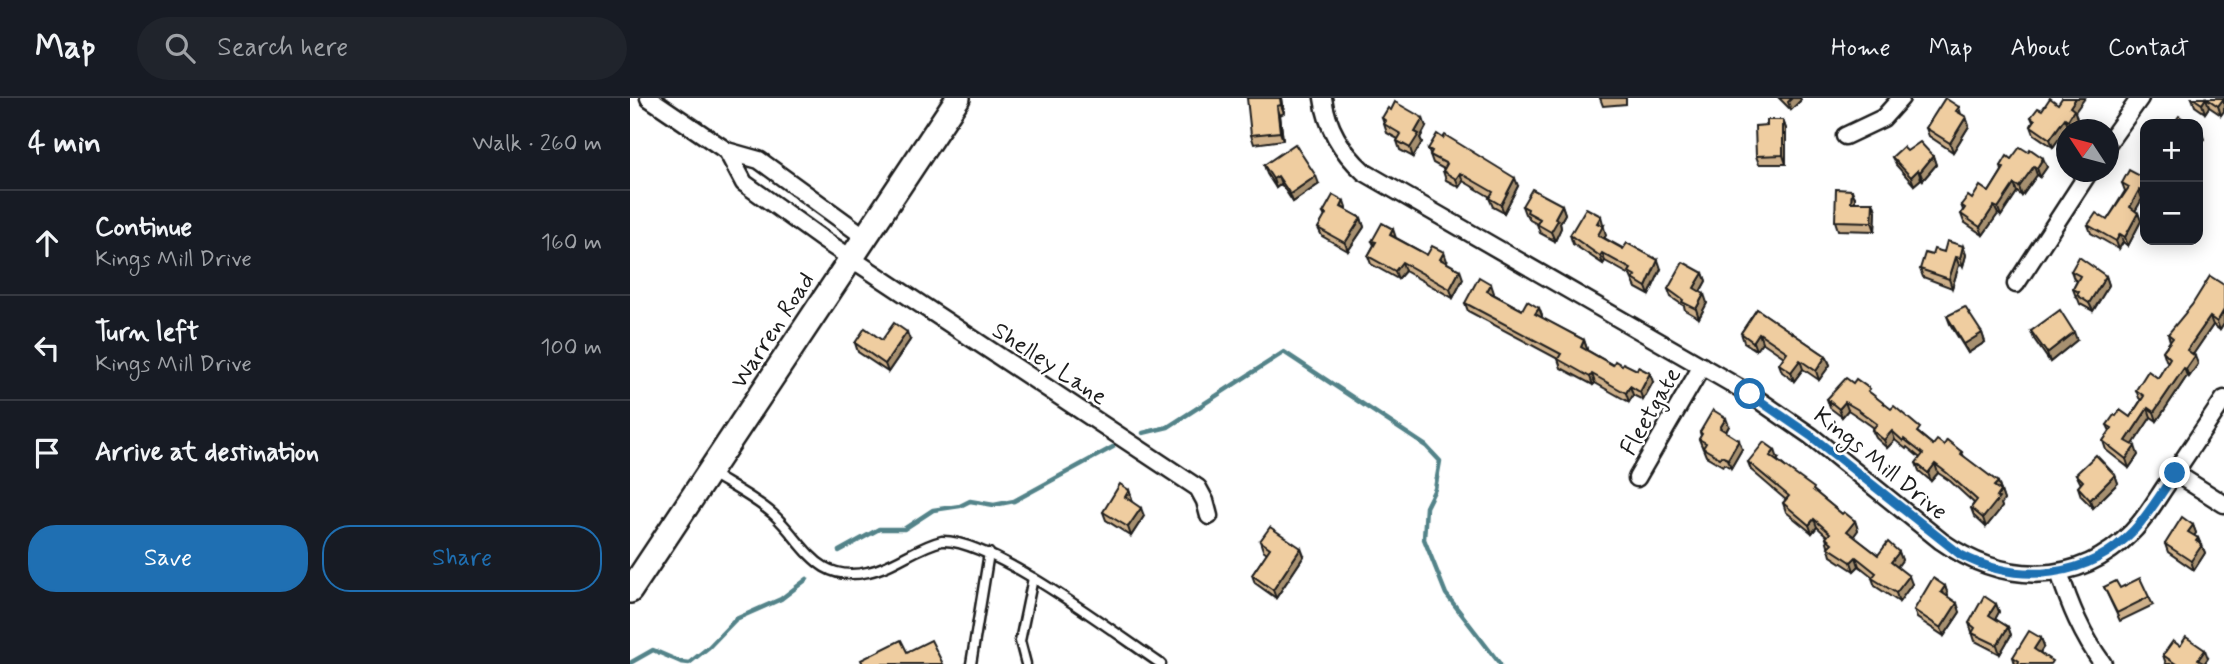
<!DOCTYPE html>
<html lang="en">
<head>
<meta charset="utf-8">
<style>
	:root { --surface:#171b24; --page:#20242c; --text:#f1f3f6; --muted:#9ea1a6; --line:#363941; --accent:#1f6fb2 }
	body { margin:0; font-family:Mynerve,sans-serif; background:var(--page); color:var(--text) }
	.controls { position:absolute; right:21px; top:21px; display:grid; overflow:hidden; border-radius:14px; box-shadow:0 4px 18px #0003 }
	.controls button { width:63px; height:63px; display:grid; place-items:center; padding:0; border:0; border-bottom:2px solid var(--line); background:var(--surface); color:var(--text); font:35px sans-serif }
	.compass { position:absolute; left:1426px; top:21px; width:63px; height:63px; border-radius:50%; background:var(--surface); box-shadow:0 4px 18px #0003; rotate:306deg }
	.stop { position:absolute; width:21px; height:21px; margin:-16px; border:5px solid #1f6fb2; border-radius:50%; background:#fff }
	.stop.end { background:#1f6fb2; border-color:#fff; box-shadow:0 2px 7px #0008 }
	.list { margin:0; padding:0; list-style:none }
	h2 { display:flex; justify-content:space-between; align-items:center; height:91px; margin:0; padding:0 28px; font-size:30px }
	h2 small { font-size:23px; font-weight:400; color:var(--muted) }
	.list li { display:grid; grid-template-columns:46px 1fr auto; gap:21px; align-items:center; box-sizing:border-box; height:105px; padding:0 28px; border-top:2px solid var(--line) }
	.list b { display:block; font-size:26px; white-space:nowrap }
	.list p { margin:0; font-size:23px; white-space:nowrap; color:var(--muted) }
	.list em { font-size:23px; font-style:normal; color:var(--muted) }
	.actions { display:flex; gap:14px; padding:21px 28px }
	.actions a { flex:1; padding:16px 0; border:2px solid var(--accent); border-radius:28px; text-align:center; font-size:24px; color:var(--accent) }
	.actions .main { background:var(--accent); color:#fff }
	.icon { flex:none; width:38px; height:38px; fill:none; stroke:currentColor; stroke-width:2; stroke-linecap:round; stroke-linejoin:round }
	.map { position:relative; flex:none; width:1594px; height:566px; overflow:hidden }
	header { display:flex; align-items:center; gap:42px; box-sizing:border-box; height:98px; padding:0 35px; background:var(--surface); border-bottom:2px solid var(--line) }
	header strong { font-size:33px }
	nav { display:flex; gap:38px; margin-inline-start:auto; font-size:24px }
	.search { width:490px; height:63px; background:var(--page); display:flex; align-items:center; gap:18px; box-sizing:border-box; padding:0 24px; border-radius:38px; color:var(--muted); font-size:26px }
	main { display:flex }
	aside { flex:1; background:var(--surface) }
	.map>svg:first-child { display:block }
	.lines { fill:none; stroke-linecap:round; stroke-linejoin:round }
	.stream { stroke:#538389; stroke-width:4.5 }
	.lane-casing { stroke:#1c1c1c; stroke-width:13 }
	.street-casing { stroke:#1c1c1c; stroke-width:21 }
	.secondary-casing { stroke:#1c1c1c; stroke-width:28 }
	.lane { stroke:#fff; stroke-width:8 }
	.street { stroke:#fff; stroke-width:16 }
	.secondary { stroke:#fff; stroke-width:23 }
	.wall { fill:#ceb08a; stroke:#1c1c1c; stroke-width:2 }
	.shaded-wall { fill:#a79070; stroke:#1c1c1c; stroke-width:2 }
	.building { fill:#efcda0; stroke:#1c1c1c; stroke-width:2 }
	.route { stroke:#1f6fb2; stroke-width:9 }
	.labels { text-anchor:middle; stroke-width:5; stroke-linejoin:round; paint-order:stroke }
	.street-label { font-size:24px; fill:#1c1c1c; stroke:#fff }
</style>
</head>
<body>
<header>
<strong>Map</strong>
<div class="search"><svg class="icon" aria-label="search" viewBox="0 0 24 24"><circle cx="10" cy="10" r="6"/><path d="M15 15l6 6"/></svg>Search here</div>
<nav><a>Home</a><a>Map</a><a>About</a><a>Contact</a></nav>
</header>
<main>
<aside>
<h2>4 min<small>Walk · 260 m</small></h2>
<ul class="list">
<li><svg class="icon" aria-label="ahead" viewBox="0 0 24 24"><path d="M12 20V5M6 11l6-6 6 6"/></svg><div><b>Continue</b><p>Kings Mill Drive</p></div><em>160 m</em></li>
<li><svg class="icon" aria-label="left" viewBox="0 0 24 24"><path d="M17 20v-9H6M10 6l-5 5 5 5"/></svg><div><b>Turn left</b><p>Kings Mill Drive</p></div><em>100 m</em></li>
<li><svg class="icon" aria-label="arrive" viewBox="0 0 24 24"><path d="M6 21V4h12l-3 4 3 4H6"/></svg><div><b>Arrive at destination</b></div></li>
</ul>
<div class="actions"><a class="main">Save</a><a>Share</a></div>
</aside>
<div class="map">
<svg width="1594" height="566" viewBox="0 0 1594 566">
	<rect width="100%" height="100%" fill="#fff"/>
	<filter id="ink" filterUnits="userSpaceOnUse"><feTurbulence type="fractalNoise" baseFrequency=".0143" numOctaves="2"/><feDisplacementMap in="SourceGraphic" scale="14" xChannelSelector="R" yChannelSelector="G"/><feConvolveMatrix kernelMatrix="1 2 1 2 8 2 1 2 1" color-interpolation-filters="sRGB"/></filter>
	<g filter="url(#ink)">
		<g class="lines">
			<g class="stream">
				<path d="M513 335 538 329 654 254 796 348 810 363 805 391 796 409 794 441 816 496 870 566"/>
				<path d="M209 453 249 431H274L303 412 330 408 340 403 364 407 384 403 483 349"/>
				<path d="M0 565 23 552 51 564 59 565 79 549 106 521 151 501 177 481"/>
			</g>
			<defs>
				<g id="lane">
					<path d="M80 375C101 388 125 400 143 416 175 445 186 486 238 474 264 469 286 449 312 443 362 441 486 536 531 566"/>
					<path d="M341 566 359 455"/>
					<path d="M396 566 390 543 403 480"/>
				</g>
				<g id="street">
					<path d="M19 0 97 53 129 62 235 139"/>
					<path d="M693 0C697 30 712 54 734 74L1120 296 1181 338 1311 443C1372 486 1447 490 1502 434 1516 420 1526 402 1537 386 1556 358 1575 329 1594 301"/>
					<path d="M1215 38 1253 20 1271 0"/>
					<path d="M1478 45 1510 0"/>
					<path d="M97 53 114 85 192 141 568 390 575 403 579 418"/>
					<path d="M1386 186 1459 74"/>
					<path d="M1545 375 1594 406"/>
					<path d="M1007 380 1072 268"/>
					<path d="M1429 474C1440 508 1452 537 1473 566"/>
				</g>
				<path id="secondary" d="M0 493 328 0"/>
			</defs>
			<use href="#lane" class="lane-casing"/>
			<use href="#street" class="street-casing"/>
			<use href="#secondary" class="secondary-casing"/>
			<use href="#lane" class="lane"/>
			<use href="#street" class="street"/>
			<use href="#secondary" class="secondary"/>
		</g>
		<g class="wall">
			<path d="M652 0 654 15 650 17 653 42 624 46 621 37Z"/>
			<path d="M970 0H996V6L973 8Z"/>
			<path d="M1149 0H1170L1171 2 1161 12Z"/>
			<path d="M1562 0H1594V13L1591 17 1579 9 1575 15 1565 8Z"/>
			<path d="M1428 6 1445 14 1447 21 1441 30 1438 28 1423 49 1404 36 1401 28 1403 24 1401 19Z"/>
			<path d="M1329 9 1331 16 1336 19 1339 28 1323 54 1299 38 1296 30Z"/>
			<path d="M752 20 796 29 790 40 792 44 783 59 770 52 767 43 768 41 757 35Z"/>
			<path d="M1153 22 1156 31V66H1129L1126 58 1137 27Z"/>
			<path d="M798 51 888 88 874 115 863 109 859 100 860 99 833 83 829 89 816 82 813 73 814 71 803 65Z"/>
			<path d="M1277 53 1303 58 1306 67 1293 82 1291 81 1284 87 1266 67 1262 59Z"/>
			<path d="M1381 61 1417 69 1410 79 1407 77 1392 98 1387 94 1371 118 1368 116 1353 137 1334 124 1331 116 1333 112 1331 107 1342 101 1359 94 1372 73 1371 68Z"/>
			<path d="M634 67 689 86 663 104 651 86 646 90 637 76Z"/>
			<path d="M1515 69V102L1512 101 1505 113 1508 115 1511 123 1498 148 1493 144 1489 151 1461 135 1458 127 1477 122 1495 93 1492 85 1510 78Z"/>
			<path d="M1225 100V104H1243L1246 113 1245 133 1208 132 1205 123Z"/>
			<path d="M932 107 935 116 930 125 931 130 925 143 910 135 907 126 900 122 898 118 895 116 892 108Z"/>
			<path d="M717 112 731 120 734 129 718 153 692 138 688 130 695 119 693 115Z"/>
			<path d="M974 127 973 129 976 137 974 140 1031 171 1019 197 1006 190 1000 177 975 163 973 166 943 146 940 137Z"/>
			<path d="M766 140 797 157 817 163 816 164 833 181 823 200 775 173 768 181 741 166 738 158 744 147 742 143Z"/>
			<path d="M1333 148 1336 157 1333 168 1329 167 1322 190 1293 179 1290 171 1302 157Z"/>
			<path d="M1441 173 1476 178 1479 187 1463 213 1450 206 1448 201 1446 199 1443 191 1447 183 1444 181Z"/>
			<path d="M1073 175 1076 183 1070 194 1077 205 1069 220 1055 212 1054 208 1041 199 1038 191Z"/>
			<path d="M1594 187V226L1590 232 1583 227 1563 256 1568 266 1559 279 1557 278 1527 323 1521 319 1502 347 1508 357 1499 370 1476 352 1473 343 1480 333 1477 327 1486 318 1500 319 1511 302 1509 300 1506 292 1528 280 1538 264 1536 262 1533 253 1540 243 1538 236Z"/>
			<path d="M864 195 863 196 892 212 909 210 912 218 911 220 954 242 957 251V252L983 267 1023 284 1013 302 1003 297 999 304 965 285 963 287 931 270 928 261 838 213 835 205Z"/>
			<path d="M1127 211 1196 258 1200 267 1189 282 1173 271 1164 283 1152 274 1149 266 1154 259 1132 244 1126 252 1114 244 1111 235Z"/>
			<path d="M1317 218 1352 235 1355 244 1338 255 1320 226Z"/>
			<path d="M1401 233 1447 242 1420 264 1404 241Z"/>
			<path d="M252 242H280L258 274 228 254 225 245Z"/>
			<path d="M1223 285 1242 296 1303 347H1314L1332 354 1334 359 1368 384 1374 402 1371 406 1372 409 1356 429 1344 418 1341 410 1344 405 1320 383 1308 375 1301 383 1289 373 1286 365 1290 360 1277 349 1276 351 1265 342 1257 350 1246 340 1242 332 1244 330 1230 320 1218 312 1212 319 1200 310 1197 301Z"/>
			<path d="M1099 328 1096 334 1112 351 1101 370 1094 366 1093 368 1076 358 1069 341 1071 338 1070 334Z"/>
			<path d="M1148 361 1147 362 1212 416 1225 423 1228 432 1223 438 1248 457 1269 454 1272 462 1267 469 1282 486 1269 504 1245 488 1242 480 1243 479 1229 468 1224 473 1201 458 1196 440 1197 438 1187 429 1182 435 1156 414 1153 405 1156 402 1121 372 1118 364Z"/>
			<path d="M1446 376 1485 377 1488 385 1463 410 1451 398 1448 389 1451 386Z"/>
			<path d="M499 392 502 401 501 403 514 418 501 438 476 422 473 414Z"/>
			<path d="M1563 427 1566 435 1564 438 1568 440 1575 455 1564 472 1538 454 1535 446Z"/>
			<path d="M630 443 674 458 646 500 625 485 622 477 637 455 633 452Z"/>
			<path d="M1315 488 1318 497 1317 498 1330 514 1314 538 1287 520 1284 512Z"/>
			<path d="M1474 489 1490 490 1519 499 1523 507 1490 523Z"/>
			<path d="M1366 506 1369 514 1365 521 1378 529 1381 537 1370 556 1345 543 1339 525Z"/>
			<path d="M1411 540 1414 548 1410 554 1420 566H1385L1383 559Z"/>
			<path d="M1550 548 1578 560 1574 566H1536L1533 557Z"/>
		</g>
		<g class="shaded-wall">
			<path d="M650 0H652L654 15 651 7Z"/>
			<path d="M1162 0H1170L1171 2 1161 12 1158 4Z"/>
			<path d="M1446 0H1455L1445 14 1447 21 1441 30 1438 22 1440 9Z"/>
			<path d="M1576 0 1579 9 1575 15 1572 6Z"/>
			<path d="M1594 0V13L1591 17 1588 8Z"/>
			<path d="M647 8 650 17 653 42 650 34Z"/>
			<path d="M1336 19 1339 28 1323 54 1320 45Z"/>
			<path d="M793 20 796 29 790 40 792 44 783 59 780 50 785 34Z"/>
			<path d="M1435 20 1438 28 1423 49 1420 41Z"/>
			<path d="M1153 22 1156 31V66L1153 57Z"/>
			<path d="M1571 32 1574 41 1568 50V37Z"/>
			<path d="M1303 58 1306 67 1293 82 1290 74Z"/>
			<path d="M1413 60 1417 69 1410 79 1407 70Z"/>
			<path d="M1404 68 1407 77 1392 98 1389 89Z"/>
			<path d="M1288 72 1291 81 1284 87 1281 79Z"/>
			<path d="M830 75 833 83 829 89 826 81Z"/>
			<path d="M648 78 651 86 646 90 643 81Z"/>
			<path d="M686 78 689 86 663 104 660 96Z"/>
			<path d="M885 80 888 88 874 115 871 107Z"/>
			<path d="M1384 86 1387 94 1371 118 1368 110Z"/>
			<path d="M1222 92 1225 100V112L1221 104Z"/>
			<path d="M1509 92 1512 101 1503 117 1500 109Z"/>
			<path d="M714 103 717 112 711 109Z"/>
			<path d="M1243 104 1246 113 1245 133 1242 124Z"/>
			<path d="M932 107 935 116 930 125 931 130 925 143 921 134 925 120Z"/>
			<path d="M1364 108 1368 116 1353 137 1350 129Z"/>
			<path d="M1508 115 1511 123 1498 148 1495 139Z"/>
			<path d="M971 118 976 137 971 146 968 137 967 125Z"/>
			<path d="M731 120 734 129 718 153 715 145Z"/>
			<path d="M763 131 766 140 760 137Z"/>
			<path d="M1490 136 1493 144 1489 151 1486 143Z"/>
			<path d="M1333 148 1336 157 1333 168 1330 160Z"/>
			<path d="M814 154 817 163 813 170 810 161Z"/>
			<path d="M972 155 975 163 973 166 970 158Z"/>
			<path d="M1326 159 1329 167 1322 190 1319 181Z"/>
			<path d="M1028 162 1031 171 1019 197 1016 189Z"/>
			<path d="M772 164 775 173 768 181 765 173Z"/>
			<path d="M830 172 833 181 823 200 820 191Z"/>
			<path d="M1073 175 1076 183 1067 199 1064 190Z"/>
			<path d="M1476 178 1479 187 1463 213 1459 205Z"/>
			<path d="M861 186 864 195 860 201 857 193Z"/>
			<path d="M1074 196 1077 205 1069 220 1066 211Z"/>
			<path d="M909 210 912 218 908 225 905 216Z"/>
			<path d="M1594 212V226L1590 232 1587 224Z"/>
			<path d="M1580 219 1583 227 1560 261 1557 252Z"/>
			<path d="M277 234 280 242 258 274 255 266Z"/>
			<path d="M1444 234 1447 242 1420 264 1417 255Z"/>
			<path d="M1129 235 1132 244 1126 252 1123 244Z"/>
			<path d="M1352 235 1355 244 1338 255 1334 246Z"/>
			<path d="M954 242 957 251 954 257 951 249Z"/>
			<path d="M1196 258 1200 267 1189 282 1186 273Z"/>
			<path d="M1565 258 1568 266 1559 279 1556 271Z"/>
			<path d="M1170 262 1173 271 1164 283 1161 274Z"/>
			<path d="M1554 270 1557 278 1527 323 1524 314Z"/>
			<path d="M1020 275 1023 284 1013 302 1010 294Z"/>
			<path d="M962 276 965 285 963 287 960 279Z"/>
			<path d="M1000 288 1003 297 999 304 996 295Z"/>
			<path d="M1215 304 1218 312 1212 319 1209 311Z"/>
			<path d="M1518 310 1521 319 1500 351 1496 343Z"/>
			<path d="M1096 320 1099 328 1093 338 1090 330Z"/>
			<path d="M1262 333 1265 342 1257 350 1254 342Z"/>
			<path d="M1109 342 1112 351 1101 370 1098 361Z"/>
			<path d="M1505 348 1508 357 1499 370 1496 361Z"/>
			<path d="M1145 352 1148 361 1144 366 1140 358Z"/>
			<path d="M1305 366 1308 375 1301 383 1298 375Z"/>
			<path d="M1485 377 1488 385 1463 410 1460 402Z"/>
			<path d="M1368 384 1371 393 1368 397 1364 388Z"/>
			<path d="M499 392 502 401 498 408 495 399Z"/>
			<path d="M1371 393 1374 402 1371 406 1372 409 1356 429 1353 420Z"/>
			<path d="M511 410 514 418 501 438 498 429Z"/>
			<path d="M1184 421 1187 429 1182 435 1179 427Z"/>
			<path d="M1225 423 1228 432 1221 442 1217 433Z"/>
			<path d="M1563 427 1566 435 1561 443 1558 434Z"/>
			<path d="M1568 440 1571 448 1572 447 1575 455 1564 472 1561 463 1566 443Z"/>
			<path d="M671 450 674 458 646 500 643 492Z"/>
			<path d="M1269 454 1272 462 1265 472 1261 464Z"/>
			<path d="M1226 459 1229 468 1224 473 1221 464Z"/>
			<path d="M1279 478 1282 486 1269 504 1266 495Z"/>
			<path d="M1315 488 1318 497 1314 503 1311 494Z"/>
			<path d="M1327 505 1330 514 1314 538 1311 530Z"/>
			<path d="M1366 506 1369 514 1363 525 1359 517Z"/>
			<path d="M1378 529 1381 537 1370 556 1367 547Z"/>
			<path d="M1411 540 1414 548 1407 559 1404 551Z"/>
			<path d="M1575 552 1578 560 1574 566H1570L1568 562Z"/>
		</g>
		<g class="building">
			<path d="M617 0H650L651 7 647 8 650 34 621 37Z"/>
			<path d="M1315 0 1329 9 1326 13 1336 19 1320 45 1296 30Z"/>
			<path d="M1420 0 1428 6 1432 0H1446L1440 9 1444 12 1438 22 1435 20 1420 41 1401 28 1405 22 1401 19 1408 10 1412 12Z"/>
			<path d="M1563 0H1594L1588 8 1576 0 1572 6Z"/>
			<path d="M765 4 793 20 785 34 789 36 780 50 767 43 771 36 754 26 756 23 752 20 758 10 761 12Z"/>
			<path d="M1549 18 1562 26H1543Z"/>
			<path d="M1137 22H1153V57L1126 58 1125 28 1137 27Z"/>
			<path d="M807 36 813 40 815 37 885 80 871 107 859 100 863 94 830 75 826 81 813 73 817 66 800 57 802 53 798 51Z"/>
			<path d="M1290 44 1303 58 1290 74 1288 72 1281 79 1262 59 1273 49 1277 53Z"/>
			<path d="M665 46 686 78 660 96 648 78 643 81 634 67Z"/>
			<path d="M1390 49 1398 54 1400 51 1413 60 1407 70 1404 68 1389 89 1384 86 1368 110 1364 108 1350 129 1331 116 1335 110 1331 107 1338 98 1342 101 1350 88 1359 94 1374 70 1371 68 1377 58 1381 61Z"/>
			<path d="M1515 69V95L1509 92 1500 109 1508 115 1495 139 1490 136 1486 143 1458 127 1466 115 1477 122 1499 89 1492 85 1499 72 1510 78Z"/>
			<path d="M902 91 932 107 925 120 928 122 921 134 907 126 910 121 897 114 898 111 892 108Z"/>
			<path d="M1206 91 1222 92 1221 104H1243L1242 124 1205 123Z"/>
			<path d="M703 97 714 103 711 109 731 120 715 145 688 130 696 116 693 115Z"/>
			<path d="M956 110 971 118 967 125 973 128 968 137 993 151 997 145 1028 162 1016 189 1003 181 1006 178 999 174 1001 171 972 155 970 158 940 137Z"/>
			<path d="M752 125 763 131 760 137 797 157 802 148 814 154 810 161 830 172 820 191 772 164 765 173 738 158 746 144 742 143Z"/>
			<path d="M1317 143 1333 148 1330 160 1326 159 1319 181 1290 171 1295 155 1302 157 1304 151 1314 154Z"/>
			<path d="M1449 159 1476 178 1459 205 1447 197 1449 194 1443 191 1450 178 1441 173Z"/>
			<path d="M1053 164 1073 175 1064 190 1074 196 1066 211 1052 204 1053 202 1038 191Z"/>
			<path d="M1580 178 1594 187V212L1587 224 1580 219 1557 252 1565 258 1556 271 1554 270 1524 314 1518 310 1496 343 1505 348 1496 361 1473 343 1482 330 1477 327 1484 317 1486 318 1490 312 1500 319 1514 298 1506 292 1518 273 1528 280 1540 260 1533 253 1543 240 1538 236 1562 207Z"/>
			<path d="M849 179 861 186 857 193 892 212 897 203 909 210 905 216 954 242 951 249 983 267 985 263 992 267 993 265 1007 272 1008 269 1020 275 1010 294 1000 288 996 295 962 276 960 279 928 261 931 256 835 205Z"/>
			<path d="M1335 209 1352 235 1334 246 1317 218Z"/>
			<path d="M1127 211 1196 258 1186 273 1170 262 1161 274 1149 266 1157 254 1129 235 1123 244 1111 235Z"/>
			<path d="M1430 212 1444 234 1417 255 1401 233Z"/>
			<path d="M264 225 277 234 255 266 225 245 235 230 252 242Z"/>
			<path d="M1216 280 1223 285 1226 281 1240 291 1238 293 1261 311 1264 308 1290 330 1287 334 1303 347 1307 342 1314 347 1317 342 1332 354 1331 356 1368 384 1364 388 1371 393 1367 399 1369 400 1353 420 1341 410 1347 402 1317 375 1305 366 1298 375 1286 365 1293 356 1274 341 1273 343 1262 333 1254 342 1242 332 1247 326 1227 311 1215 304 1209 311 1197 301Z"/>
			<path d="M1083 312 1096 320 1090 330 1109 342 1098 361 1091 358 1090 360 1073 350 1076 345 1069 341 1072 336 1070 334Z"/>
			<path d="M1134 344 1145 352 1140 358 1184 390 1183 392 1212 416 1214 414 1225 423 1217 433 1248 457 1258 444 1269 454 1261 464 1279 478 1266 495 1242 480 1246 475 1226 459 1221 464 1198 449 1202 445 1196 440 1200 435 1184 421 1179 427 1153 405 1159 398 1118 364Z"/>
			<path d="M1466 357 1485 377 1460 402 1448 389 1453 383 1446 376Z"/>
			<path d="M490 386 499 392 495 399 511 410 498 429 473 414Z"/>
			<path d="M1552 419 1563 427 1558 434 1568 440 1566 443 1572 447 1561 463 1535 446Z"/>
			<path d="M640 429 671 450 643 492 622 477 640 450 630 443Z"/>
			<path d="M1303 480 1315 488 1311 494 1327 505 1311 530 1284 512Z"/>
			<path d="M1510 480 1519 499 1487 515 1474 489 1486 483 1490 490Z"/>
			<path d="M1354 498 1366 506 1359 517 1378 529 1367 547 1342 535 1345 530 1339 525Z"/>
			<path d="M1399 533 1411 540 1404 551 1422 563 1420 566H1388L1389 563 1383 559Z"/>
			<path d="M1556 539 1575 552 1568 562 1573 565 1572 566H1546L1533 557 1543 543 1550 548Z"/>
			<path d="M271 542 277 554 301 542 313 566H233L231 562Z"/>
		</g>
	</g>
	<g class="lines" filter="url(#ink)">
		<path class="route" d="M1120 296 1181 338 1331 457C1389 487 1458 481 1504 432 1520 415 1532 394 1545 375"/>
	</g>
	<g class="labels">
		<g class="street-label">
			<text transform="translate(142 232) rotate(-57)" y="8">Warren Road</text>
			<text transform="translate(420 265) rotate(33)" y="8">Shelley Lane</text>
			<text transform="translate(1020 313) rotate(-60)" y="8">Fleetgate</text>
			<text transform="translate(1251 365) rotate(39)" y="8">Kings Mill Drive</text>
		</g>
	</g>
</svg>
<div class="controls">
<button>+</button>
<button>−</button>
</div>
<svg class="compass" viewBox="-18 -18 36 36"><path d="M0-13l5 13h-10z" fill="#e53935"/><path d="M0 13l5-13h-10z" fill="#9ea1a6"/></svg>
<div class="stop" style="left:1120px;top:296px"></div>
<div class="stop end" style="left:1545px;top:375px"></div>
</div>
</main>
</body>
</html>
